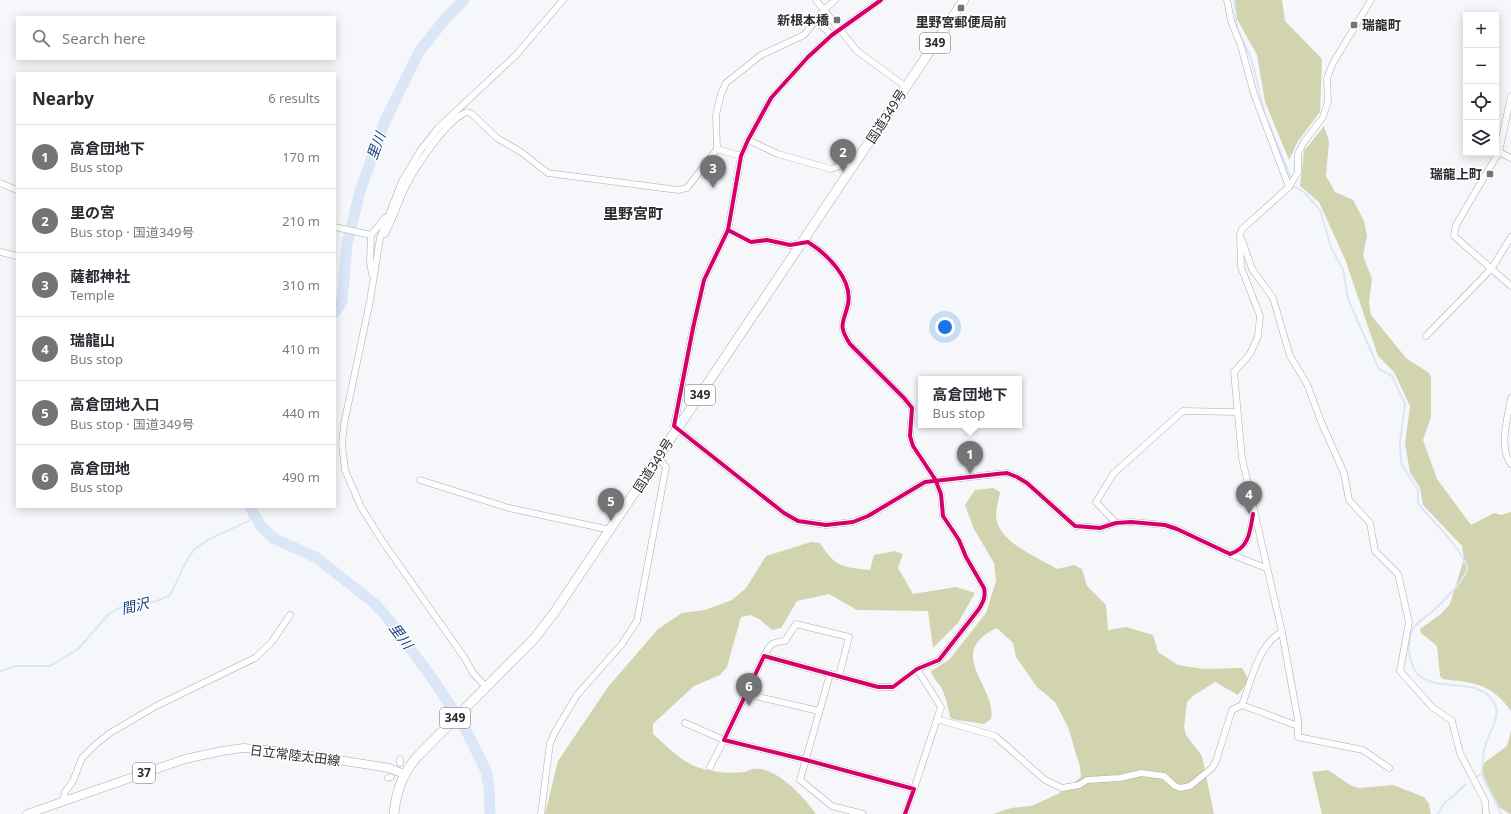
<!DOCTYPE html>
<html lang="en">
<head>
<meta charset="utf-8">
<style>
	:root { --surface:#fff; --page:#f7f7f7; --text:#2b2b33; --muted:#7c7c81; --line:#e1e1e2; --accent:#737476 }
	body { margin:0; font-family:"Noto Sans","Noto Sans JP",sans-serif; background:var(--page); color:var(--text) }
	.controls { position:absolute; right:12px; top:12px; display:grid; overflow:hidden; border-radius:0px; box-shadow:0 2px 10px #0003 }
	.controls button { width:36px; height:36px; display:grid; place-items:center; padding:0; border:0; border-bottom:1px solid var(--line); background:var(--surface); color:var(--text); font:20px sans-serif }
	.you { position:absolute; left:945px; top:327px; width:14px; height:14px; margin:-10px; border:3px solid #fff; border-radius:50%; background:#1a73e8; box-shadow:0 0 0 6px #1a73e833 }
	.badge { display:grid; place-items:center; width:26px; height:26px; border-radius:50%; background:var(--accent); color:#fff; font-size:13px; font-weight:700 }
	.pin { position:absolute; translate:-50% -33px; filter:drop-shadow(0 1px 2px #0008) }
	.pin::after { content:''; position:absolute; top:21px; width:14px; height:12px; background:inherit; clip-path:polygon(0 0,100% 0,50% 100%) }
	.popup { position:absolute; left:918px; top:376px; width:104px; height:52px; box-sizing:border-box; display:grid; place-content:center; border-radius:0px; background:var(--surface); filter:drop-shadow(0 1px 3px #0005); font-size:13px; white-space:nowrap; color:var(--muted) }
	.popup b { font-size:15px; color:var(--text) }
	.popup::after { content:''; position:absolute; left:50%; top:100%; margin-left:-8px; border:8px solid transparent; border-top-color:var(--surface) }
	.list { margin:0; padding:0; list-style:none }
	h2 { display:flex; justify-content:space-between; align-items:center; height:52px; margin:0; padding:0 16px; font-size:17px }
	h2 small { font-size:13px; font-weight:400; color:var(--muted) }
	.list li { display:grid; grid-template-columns:26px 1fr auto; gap:12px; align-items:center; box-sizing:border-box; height:64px; padding:0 16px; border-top:1px solid var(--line) }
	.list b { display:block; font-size:15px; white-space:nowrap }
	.list p { margin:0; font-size:13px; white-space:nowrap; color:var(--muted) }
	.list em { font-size:13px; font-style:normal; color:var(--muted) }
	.icon { flex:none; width:22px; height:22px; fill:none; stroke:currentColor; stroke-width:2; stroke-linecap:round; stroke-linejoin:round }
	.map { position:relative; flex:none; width:1511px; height:814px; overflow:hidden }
	.search { position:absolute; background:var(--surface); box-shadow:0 2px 10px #0003; left:16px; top:16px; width:320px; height:44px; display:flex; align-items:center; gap:10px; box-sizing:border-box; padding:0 14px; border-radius:0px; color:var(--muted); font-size:15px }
	.panel { position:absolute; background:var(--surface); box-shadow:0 2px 10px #0003; left:16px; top:72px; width:320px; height:436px; border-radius:0px }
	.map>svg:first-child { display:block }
	.forest { fill:#d2d4af }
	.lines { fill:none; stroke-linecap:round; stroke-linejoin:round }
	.stream { stroke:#dbe6f7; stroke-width:2 }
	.river { stroke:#dbe6f7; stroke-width:11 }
	.minor-casing { stroke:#abacae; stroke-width:7 }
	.major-casing { stroke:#abacae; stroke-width:9 }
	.highway-casing { stroke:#abacae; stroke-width:10 }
	.minor { stroke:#fefefe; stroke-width:6 }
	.major { stroke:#fefefe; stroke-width:8 }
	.highway { stroke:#fefefe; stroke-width:9 }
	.cycleway-casing { stroke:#fff; stroke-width:6 }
	.cycleway { stroke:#d6006c; stroke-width:4 }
	.poi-dot { fill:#737476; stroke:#fff; stroke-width:1.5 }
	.labels { text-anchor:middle; stroke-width:3; stroke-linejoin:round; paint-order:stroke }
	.shield { fill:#fff; stroke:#6c6c6d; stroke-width:1 }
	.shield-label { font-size:12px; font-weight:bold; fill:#2d2d2f }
	.poi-label { font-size:13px; font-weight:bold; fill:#2d2d2f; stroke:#fff; text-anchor:end }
	.street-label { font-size:13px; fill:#2d2d2f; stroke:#fff }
	.water-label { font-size:14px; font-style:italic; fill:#153e81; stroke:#fff }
	.quarter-label { font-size:15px; font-weight:bold; fill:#2d2d2f; stroke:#fff }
</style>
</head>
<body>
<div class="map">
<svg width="1511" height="814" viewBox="0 0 1511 814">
	<rect width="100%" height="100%" fill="#f6f7fa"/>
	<g class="forest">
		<path d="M1235 0H1282L1285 21 1322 59 1320 112 1298 141 1289 160 1265 102 1257 55 1237 19Z"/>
		<path d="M1324 126 1329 141 1326 176 1335 192 1353 200 1364 221 1367 235 1363 256 1372 279 1369 302 1371 315 1406 358 1429 373 1431 377V417L1423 440 1437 479 1471 525 1494 513 1501 515 1511 512V711C1491 683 1475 683 1443 679L1440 676 1437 646 1421 633 1420 629 1441 614 1450 604 1464 559 1462 546 1423 505 1420 488 1410 472 1405 444 1410 406 1394 372 1378 356 1345 259 1319 202 1300 186 1304 151Z"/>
		<path d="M993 488 1000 492C999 499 996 508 996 516 997 542 1038 557 1057 569L1074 565 1082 569 1087 586 1106 605 1108 630 1126 627 1153 635 1158 652 1178 665 1204 669 1242 668 1249 680 1238 695 1215 682 1193 696 1187 702 1184 727 1186 735 1202 756 1214 814H993L1011 808 1031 806 1058 794 1081 777 1080 767 1068 727 1055 702 1037 687 1016 657 1013 643 997 628C943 653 998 688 991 719L984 724 951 719C948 708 946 697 941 687 937 681 933 679 931 671L949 660 986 613 996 581 994 563 974 529 965 505 975 490Z"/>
		<path d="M811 542 820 543C835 567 842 567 870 570L874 555 895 551 903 554 898 568 913 594 956 587 975 593 958 623 933 648 928 611 857 610 829 594 797 601 781 628 772 630 759 619 750 615 741 617 727 667 720 675 694 686 653 724V734C666 745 680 761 697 767 712 772 729 774 745 772 748 771 751 769 754 769 776 766 805 798 816 814H545L558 761 608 687 658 629 682 613 705 610 732 600 746 588 766 556Z"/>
		<path d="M1511 730V814H1510L1496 805 1481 771 1484 763 1507 746Z"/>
		<path d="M1328 770 1350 785 1359 788 1393 785 1424 797 1429 804 1431 814H1322L1312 772Z"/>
	</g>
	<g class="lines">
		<g class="stream">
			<path d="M1234 0 1237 28 1251 58 1265 114 1291 178"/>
			<path d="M1293 186 1305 193 1320 210 1332 250 1343 269 1348 299 1379 369 1392 376 1405 404 1400 442 1401 463 1418 490V503C1434 524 1456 541 1467 566 1469 576 1442 603 1433 611 1427 617 1418 620 1413 629 1409 635 1409 642 1409 649 1413 704 1466 671 1491 698 1506 715 1486 733 1484 751 1483 758 1482 766 1482 772 1484 784 1497 801 1501 814"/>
			<path d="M0 671 16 666H50L78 649 109 614 119 608 157 601 170 595C178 582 182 566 191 554 203 537 237 529 255 517"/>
			<path d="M1475 778 1482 773"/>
			<path d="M1438 814 1443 805 1466 784"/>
		</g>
		<g class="river">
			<path d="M335 312 342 302 347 244 360 191 385 121 419 52 445 19 464 0"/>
			<path d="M250 507 261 526 273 538 317 558 375 604 385 615 432 678 465 728 486 771 489 787 490 814"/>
		</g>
		<defs>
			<g id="minor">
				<path d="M816 0 857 51 905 86"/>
				<path d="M881 0 832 35 808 57 771 98 748 140 741 156 728 230 704 280 693 328 674 426 784 513 798 521 826 525 853 522 868 516 925 482 997 474 1007 473 1017 477 1027 483 1075 526 1100 528 1116 523 1131 522 1165 525 1177 529 1230 554C1249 548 1250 532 1253 514"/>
				<path d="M1227 0 1231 21 1241 46 1254 94 1289 187"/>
				<path d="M1371 0 1333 63 1327 78 1328 101 1323 117 1304 142 1298 154V172L1289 187 1242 229 1240 235 1241 267 1260 316 1258 336 1250 354 1234 372 1242 458 1282 632 1298 720V737L1363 750 1389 768"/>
				<path d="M816 21 832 35"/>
				<path d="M1511 96 1499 152 1456 225 1454 236 1511 286"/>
				<path d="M748 140 778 154 831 169 857 160"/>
				<path d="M717 149 716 115 721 94 726 83 761 55 804 35 824 10 835 0"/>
				<path d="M1499 152 1511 158"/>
				<path d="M0 183 17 190"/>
				<path d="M335 227 371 235"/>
				<path d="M728 230 751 242 767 240 790 245 808 242C827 254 853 279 848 304 844 323 837 324 850 344L904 398 912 408 910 436 913 446 935 479 941 494 943 516 959 540 966 557 984 588C986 597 983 602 979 609L939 660 917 669 893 687H878L764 656 724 740 806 760 914 789 905 814"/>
				<path d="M385 234C393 219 398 203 405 188 415 168 446 120 467 112L472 114 497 138 521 152 548 173 678 190 687 188 717 149 741 156"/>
				<path d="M1242 240 1252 269 1273 298 1290 356 1307 384 1322 424 1344 473 1349 500 1370 523 1375 551 1398 574 1409 622 1400 671 1432 707 1452 721 1460 753 1485 801 1486 814"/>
				<path d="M0 252 17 256"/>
				<path d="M372 274 370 262 371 235 385 218"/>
				<path d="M1426 336 1492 268 1511 237"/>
				<path d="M1511 398C1508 417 1498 447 1511 464"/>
				<path d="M420 480 509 508 606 529 609 531"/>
				<path d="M1116 523 1096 502 1114 473 1183 411 1236 412"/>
				<path d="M1230 554 1266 568"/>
				<path d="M764 656C770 644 772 642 785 641L796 624 849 637 839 676"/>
				<path d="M830 674 800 780 832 806 863 814"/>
				<path d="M486 687 473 673 464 657 383 542 361 507 345 470 342 444 344 424 370 301 380 238 402 181 420 151 438 128 516 55 563 0"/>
				<path d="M746 694 819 711"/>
				<path d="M1242 705 1298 726"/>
				<path d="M937 719 995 736 1045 780 1062 788 1079 785 1087 780 1120 778 1141 773 1164 776 1175 786 1180 788 1190 786 1212 768 1216 761 1232 710 1242 705C1251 682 1258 644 1282 632"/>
				<path d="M685 723 724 740 710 767"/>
				<path d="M400 759V763"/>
				<path d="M388 778 391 777"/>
				<path d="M914 789 941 707 917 669"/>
				<path d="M63 801 65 792 73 781 82 758 96 744 110 733 156 706 255 658 271 643 290 615"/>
				<path d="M541 814 550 743 555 732 577 695 622 644 637 621 666 467 658 457"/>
			</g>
			<path id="major" d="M27 814 185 759 222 751 243 748 279 751 332 759 389 768 404 774"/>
			<path id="highway" d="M394 814C396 792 402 775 416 758L534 639 554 613 964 0"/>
		</defs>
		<use href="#minor" class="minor-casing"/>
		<use href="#major" class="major-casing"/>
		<use href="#highway" class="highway-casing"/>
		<use href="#minor" class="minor"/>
		<use href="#major" class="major"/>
		<use href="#highway" class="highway"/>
		<defs>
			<g id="cycleway">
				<path d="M881 0 832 35 808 57 771 98 748 140 741 156 728 230 704 280 693 328 674 426 784 513 798 521 826 525 853 522 868 516 925 482 997 474 1007 473 1017 477 1027 483 1075 526 1100 528 1116 523 1131 522 1165 525 1177 529 1230 554C1249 548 1250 532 1253 514"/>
				<path d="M728 230 751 242 767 240 790 245 808 242C827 254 853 279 848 304 844 323 837 324 850 344L904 398 912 408 910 436 913 446 935 479 941 494 943 516 959 540 966 557 984 588C986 597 983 602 979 609L939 660 917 669 893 687H878L764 656 724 740 806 760 914 789 905 814"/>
			</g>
		</defs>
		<use href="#cycleway" class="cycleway-casing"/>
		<use href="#cycleway" class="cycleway"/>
	</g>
	<g class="poi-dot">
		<rect x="957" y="4" width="8" height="8" rx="2"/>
		<rect x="833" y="16" width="8" height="8" rx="2"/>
		<rect x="1350" y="21" width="8" height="8" rx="2"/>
		<rect x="1486" y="170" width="8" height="8" rx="2"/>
	</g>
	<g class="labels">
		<g class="shield">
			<rect x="920" y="33" width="30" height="20" rx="3"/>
			<rect x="685" y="385" width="30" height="20" rx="3"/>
			<rect x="440" y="708" width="30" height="20" rx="3"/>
			<rect x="133" y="763" width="22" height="20" rx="3"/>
		</g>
		<g class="shield-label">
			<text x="935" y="47">349</text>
			<text x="700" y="399">349</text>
			<text x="455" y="722">349</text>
			<text x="144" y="777">37</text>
		</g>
		<g class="poi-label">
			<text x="829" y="25">新根本橋</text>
			<text x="961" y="27" text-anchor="middle">里野宮郵便局前</text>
			<text x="1362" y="30" text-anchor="start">瑞龍町</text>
			<text x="1482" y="179">瑞龍上町</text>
		</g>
		<g class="street-label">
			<text transform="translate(886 116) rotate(-57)" y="5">国道349号</text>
			<text transform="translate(653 465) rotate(-57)" y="5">国道349号</text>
			<text transform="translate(295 755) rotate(7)" y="5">日立常陸太田線</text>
		</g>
		<g class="water-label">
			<text transform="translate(376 146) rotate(-70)" y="5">里川</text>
			<text transform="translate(135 606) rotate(-13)" y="5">間沢</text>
			<text transform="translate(401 636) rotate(53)" y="5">里川</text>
		</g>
		<g class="quarter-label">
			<text x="633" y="219">里野宮町</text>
		</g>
	</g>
</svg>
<div class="controls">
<button>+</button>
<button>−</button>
<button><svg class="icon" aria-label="locate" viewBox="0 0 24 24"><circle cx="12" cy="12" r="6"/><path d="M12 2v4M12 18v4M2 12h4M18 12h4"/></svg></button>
<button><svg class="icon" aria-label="layers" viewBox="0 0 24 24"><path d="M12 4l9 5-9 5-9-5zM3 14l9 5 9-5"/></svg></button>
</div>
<div class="you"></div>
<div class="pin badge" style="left:970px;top:474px">1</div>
<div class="popup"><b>高倉団地下</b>Bus stop</div>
<div class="pin badge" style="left:843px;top:172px">2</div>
<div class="pin badge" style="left:713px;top:188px">3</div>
<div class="pin badge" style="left:1249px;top:514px">4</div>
<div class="pin badge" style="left:611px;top:521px">5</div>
<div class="pin badge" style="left:749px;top:706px">6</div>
<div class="search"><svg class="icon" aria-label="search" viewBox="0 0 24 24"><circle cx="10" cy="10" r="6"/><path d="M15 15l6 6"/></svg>Search here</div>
<section class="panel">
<h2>Nearby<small>6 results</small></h2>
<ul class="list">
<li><span class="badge">1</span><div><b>高倉団地下</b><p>Bus stop</p></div><em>170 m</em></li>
<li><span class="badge">2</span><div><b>里の宮</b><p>Bus stop · 国道349号</p></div><em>210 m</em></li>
<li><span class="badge">3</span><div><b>薩都神社</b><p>Temple</p></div><em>310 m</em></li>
<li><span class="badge">4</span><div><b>瑞龍山</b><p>Bus stop</p></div><em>410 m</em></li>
<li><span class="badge">5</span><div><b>高倉団地入口</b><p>Bus stop · 国道349号</p></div><em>440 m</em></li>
<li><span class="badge">6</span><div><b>高倉団地</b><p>Bus stop</p></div><em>490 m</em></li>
</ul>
</section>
</div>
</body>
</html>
